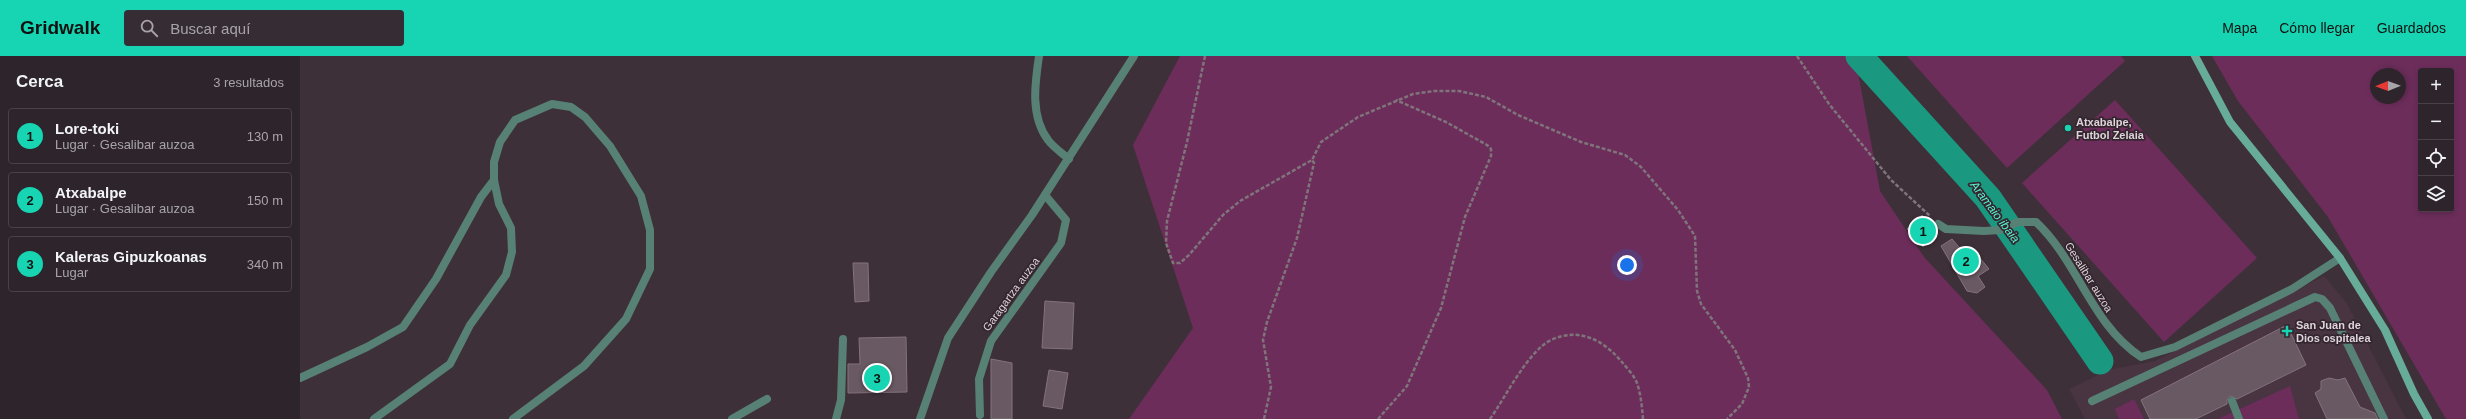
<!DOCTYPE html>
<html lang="es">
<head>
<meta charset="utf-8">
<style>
	:root { --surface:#2e242b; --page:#362c33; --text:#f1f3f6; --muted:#a7a4a9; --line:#494147; --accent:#17d5b2 }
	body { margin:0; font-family:Arial,sans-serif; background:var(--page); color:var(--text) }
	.controls { position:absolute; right:12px; top:12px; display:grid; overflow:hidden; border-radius:4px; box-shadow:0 2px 6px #0003 }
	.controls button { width:36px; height:36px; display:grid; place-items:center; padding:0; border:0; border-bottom:1px solid var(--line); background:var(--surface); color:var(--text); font:20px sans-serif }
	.compass { position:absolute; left:2070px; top:12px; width:36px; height:36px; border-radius:50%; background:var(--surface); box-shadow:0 2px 6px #0003; rotate:269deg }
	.you { position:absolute; left:1327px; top:209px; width:14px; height:14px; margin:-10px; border:3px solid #fff; border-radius:50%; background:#1a73e8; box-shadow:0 0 0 6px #1a73e833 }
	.badge { display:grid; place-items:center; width:26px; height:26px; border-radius:50%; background:var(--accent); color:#111; font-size:13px; font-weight:700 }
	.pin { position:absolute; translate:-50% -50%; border:2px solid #fff; box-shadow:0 1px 4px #0006 }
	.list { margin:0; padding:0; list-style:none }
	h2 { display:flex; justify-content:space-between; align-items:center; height:52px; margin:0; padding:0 16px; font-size:17px }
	h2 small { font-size:13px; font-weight:400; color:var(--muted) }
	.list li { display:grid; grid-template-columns:26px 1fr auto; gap:12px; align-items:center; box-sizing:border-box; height:56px; margin:0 8px 8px; padding:0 8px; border:1px solid var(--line); border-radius:4px }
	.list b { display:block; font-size:15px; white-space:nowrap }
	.list p { margin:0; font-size:13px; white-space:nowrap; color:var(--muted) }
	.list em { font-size:13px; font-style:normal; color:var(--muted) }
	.icon { flex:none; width:22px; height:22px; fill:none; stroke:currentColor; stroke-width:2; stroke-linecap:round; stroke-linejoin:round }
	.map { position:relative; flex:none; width:2166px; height:363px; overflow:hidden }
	header { display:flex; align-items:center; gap:24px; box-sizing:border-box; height:56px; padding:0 20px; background:var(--accent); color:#111 }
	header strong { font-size:19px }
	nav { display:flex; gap:22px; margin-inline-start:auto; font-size:14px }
	.search { width:280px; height:36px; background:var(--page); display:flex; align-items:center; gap:10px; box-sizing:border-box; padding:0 14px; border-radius:4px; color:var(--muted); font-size:15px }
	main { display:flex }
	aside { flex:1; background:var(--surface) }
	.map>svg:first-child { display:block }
	.built { fill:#493442 }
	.green { fill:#6c2d5b; fill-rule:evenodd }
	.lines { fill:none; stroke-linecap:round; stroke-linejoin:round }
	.river { stroke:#1a9980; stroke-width:27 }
	.building { fill:#695963; stroke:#84727d }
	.path { stroke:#80747b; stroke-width:2.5; stroke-dasharray:4 2; stroke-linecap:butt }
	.lane { stroke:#578175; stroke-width:8 }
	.street { stroke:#578175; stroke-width:8 }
	.secondary { stroke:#67ab99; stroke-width:8 }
	.poi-dot { fill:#17d5b2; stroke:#34262f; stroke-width:1.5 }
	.labels { text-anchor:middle; stroke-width:3.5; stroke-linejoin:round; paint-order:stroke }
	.poi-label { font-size:11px; font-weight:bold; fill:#ded4da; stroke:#34262f; text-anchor:start }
	.street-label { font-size:11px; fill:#ded4da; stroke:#34262f }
	.water-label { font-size:12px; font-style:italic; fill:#55f2cf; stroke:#34262f }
</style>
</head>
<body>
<header>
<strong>Gridwalk</strong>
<div class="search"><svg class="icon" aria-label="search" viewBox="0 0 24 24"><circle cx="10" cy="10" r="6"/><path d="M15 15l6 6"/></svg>Buscar aquí</div>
<nav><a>Mapa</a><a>Cómo llegar</a><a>Guardados</a></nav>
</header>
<main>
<aside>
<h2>Cerca<small>3 resultados</small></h2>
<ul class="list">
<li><span class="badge">1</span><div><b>Lore-toki</b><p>Lugar · Gesalibar auzoa</p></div><em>130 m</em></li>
<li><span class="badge">2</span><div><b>Atxabalpe</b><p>Lugar · Gesalibar auzoa</p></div><em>150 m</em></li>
<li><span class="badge">3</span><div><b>Kaleras Gipuzkoanas</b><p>Lugar</p></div><em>340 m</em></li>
</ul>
</aside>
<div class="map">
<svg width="2166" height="363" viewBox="0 0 2166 363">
	<rect width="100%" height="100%" fill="#3e3039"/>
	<path class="built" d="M2024 220 2046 246 2106 363H1785L1769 333 1808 314 1855 305Z"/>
	<g class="green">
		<path d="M880 0H1555L1580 135 1624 201 1747 334 1762 363H829L893 272 833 89Z"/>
		<path d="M1607 0H1821L1825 5 1707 112Z"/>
		<path d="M1912 0H2166V363H2146L2028 161 1938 45ZM2121 15H2151V153H2121ZM2076 18H2100V42H2076Z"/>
		<path d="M1815 44 1957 202 1864 286 1722 127Z"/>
		<path d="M1990 330 1999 363H1918Z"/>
		<path d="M1834 343 1844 363H1819L1815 353Z"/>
	</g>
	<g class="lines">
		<path class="river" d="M1559 0 1688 142 1800 305"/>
	</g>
	<g class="building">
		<path d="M1622 159 1638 177 1623 191 1607 173Z"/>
		<path d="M1652 183 1664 197 1671 191 1689 213 1678 220 1685 231 1677 237 1667 235 1641 190Z"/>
		<path d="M553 207H568L569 245 555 246Z"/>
		<path d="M745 245 774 247 772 293 742 292Z"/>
		<path d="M1987 269 2006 309 1937 343 1930 340 1927 344V348L1896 363H1850L1841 344Z"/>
		<path d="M606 281 607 336 548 337V308H560L559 282Z"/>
		<path d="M691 303 712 307V363H691Z"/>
		<path d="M749 314 768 317 762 353 743 350Z"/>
		<path d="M2029 322 2038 324 2045 322 2060 351 2075 357 2078 363H2027L2015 337 2021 333V325Z"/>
	</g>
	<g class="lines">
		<g class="path">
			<path d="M905 0 887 86 867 165 866 187 873 207H880L889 199 923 159 940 145 1012 104 1021 86 1058 61 1113 38 1134 35H1159L1186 41 1218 59 1281 86 1325 99 1341 111 1378 154 1395 180 1397 235 1401 248 1435 294 1448 322 1449 331 1442 348 1427 363"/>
			<path d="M1497 0 1529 48 1591 124 1630 160"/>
			<path d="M964 363 971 331 963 284 967 266 997 182 1014 107 1012 104"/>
			<path d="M1078 363 1107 330 1141 252 1165 161 1191 100V93L1187 89 1146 66 1096 44"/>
			<path d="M1190 363C1205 342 1228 295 1251 284 1279 271 1303 284 1321 305 1326 311 1334 319 1337 327 1341 339 1342 351 1343 363"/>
		</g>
		<g class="lane">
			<path d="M739 0C735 27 730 60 748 84 753 91 762 97 769 103"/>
			<path d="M0 322 67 291 103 271 136 223 181 141 194 124"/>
			<path d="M1792 345 2015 241 2022 243 2030 252 2084 363"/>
			<path d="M680 359 679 323 691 285 761 187 766 164 745 139"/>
			<path d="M74 363 150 308 170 269 206 219 212 196 211 172 199 148 194 124V106L200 86 215 64 252 48 271 51 285 61 310 90 341 140 350 174V213L326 263 284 310 213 363"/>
			<path d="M432 363 467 343"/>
			<path d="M536 363 541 344 543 283"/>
		</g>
		<g class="street">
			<path d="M1638 168 1646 173 1684 175 1700 174 1718 166H1736C1778 205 1791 268 1841 301L1875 291 1992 233 2040 202"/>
			<path d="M1932 345 1939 363"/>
			<path d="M620 363 648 282 691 216 732 159 834 0"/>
		</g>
		<path class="secondary" d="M1895 0 1930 66 2040 202 2085 274 2114 338 2128 363"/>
	</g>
	<g class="poi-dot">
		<circle cx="1768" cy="72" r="4"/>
		<path d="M1985 269h4v4h4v4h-4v4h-4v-4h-4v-4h4z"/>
	</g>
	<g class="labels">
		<g class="poi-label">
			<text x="1776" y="70">Atxabalpe,<tspan x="1776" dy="13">Futbol Zelaia</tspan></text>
			<text x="1996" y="273">San Juan de<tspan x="1996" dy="13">Dios ospitalea</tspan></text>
		</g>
		<g class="street-label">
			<text transform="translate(1789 221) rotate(58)" y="4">Gesalibar auzoa</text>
			<text transform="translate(711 238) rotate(-54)" y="4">Garagartza auzoa</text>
		</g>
		<g class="water-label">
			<text transform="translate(1695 156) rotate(53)" y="4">Aramaio ibaia</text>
		</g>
	</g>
</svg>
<div class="controls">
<button>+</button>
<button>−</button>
<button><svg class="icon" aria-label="locate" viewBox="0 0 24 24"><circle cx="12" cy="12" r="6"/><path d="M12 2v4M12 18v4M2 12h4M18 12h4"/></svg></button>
<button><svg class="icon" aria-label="layers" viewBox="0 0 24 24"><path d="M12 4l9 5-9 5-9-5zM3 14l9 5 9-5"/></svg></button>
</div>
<svg class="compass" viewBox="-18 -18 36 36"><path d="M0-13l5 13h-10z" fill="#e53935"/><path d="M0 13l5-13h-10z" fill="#a7a4a9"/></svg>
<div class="you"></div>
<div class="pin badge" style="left:1623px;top:175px">1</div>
<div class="pin badge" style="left:1666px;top:205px">2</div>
<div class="pin badge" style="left:577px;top:322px">3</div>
</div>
</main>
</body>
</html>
